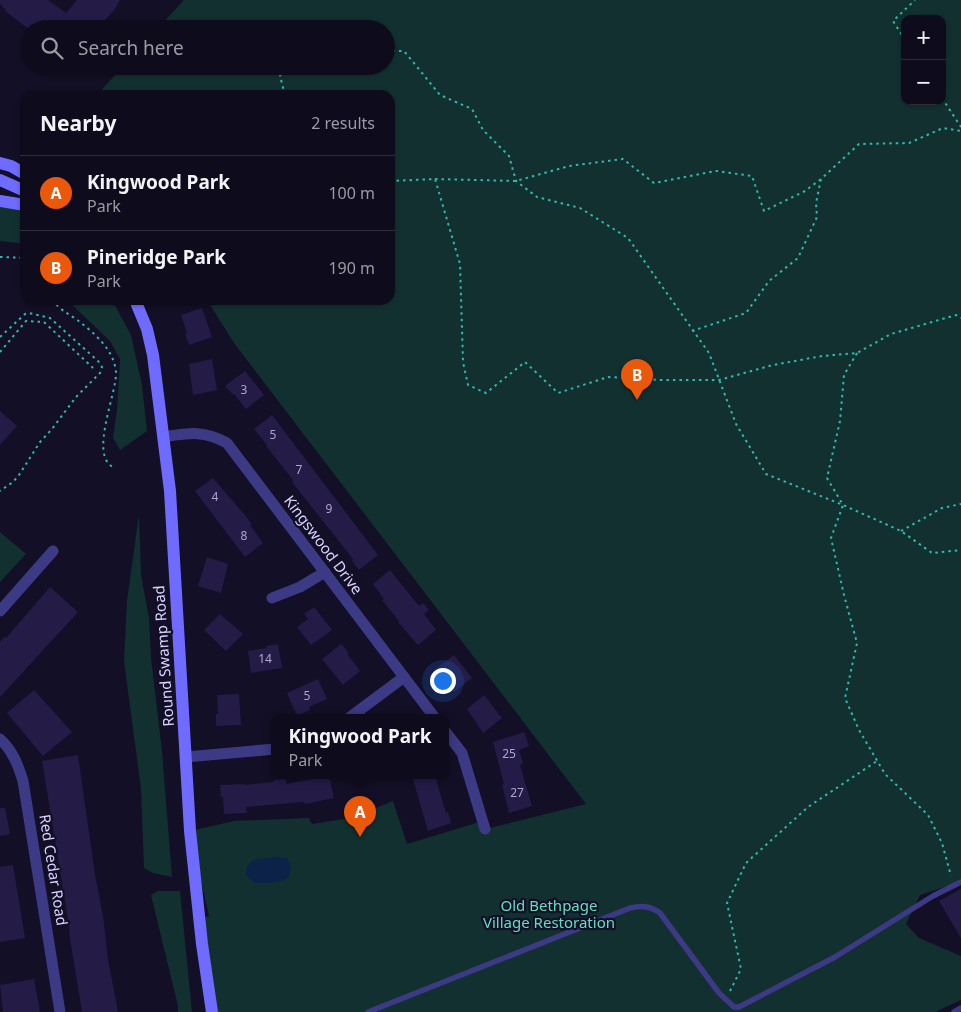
<!DOCTYPE html>
<html lang="en">
<head>
<meta charset="utf-8">
<style>
	:root { --surface:#0e0b1c; --page:#1c1929; --text:#f1f3f6; --muted:#9b9ba3; --line:#2e2b3b; --accent:#ea580c }
	body { margin:0; font-family:"Noto Sans",sans-serif; background:var(--page); color:var(--text) }
	.controls { position:absolute; right:15px; top:15px; display:grid; overflow:hidden; border-radius:10px; box-shadow:0 1px 4px #0004 }
	.controls button { width:45px; height:45px; display:grid; place-items:center; padding:0; border:0; border-bottom:1px solid var(--line); background:var(--surface); color:var(--text); font:25px sans-serif }
	.you { position:absolute; left:442px; top:680px; width:18px; height:18px; margin:-12px; border:4px solid #fff; border-radius:50%; background:#1a73e8; box-shadow:0 0 0 8px #1a73e833 }
	.badge { display:grid; place-items:center; width:32px; height:32px; border-radius:50%; background:var(--accent); color:#fff; font-size:16px; font-weight:700 }
	.pin { position:absolute; translate:-50% -41px; filter:drop-shadow(0 1px 2px #0008) }
	.pin::after { content:''; position:absolute; top:26px; width:18px; height:15px; background:inherit; clip-path:polygon(0 0,100% 0,50% 100%) }
	.popup { position:absolute; left:271px; top:714px; width:178px; height:65px; box-sizing:border-box; display:grid; place-content:center; border-radius:10px; background:var(--surface); filter:drop-shadow(0 1px 4px #0005); font-size:16px; white-space:nowrap; color:var(--muted) }
	.popup b { font-size:19px; color:var(--text) }
	.popup::after { content:''; position:absolute; left:50%; top:100%; margin-left:-10px; border:10px solid transparent; border-top-color:var(--surface) }
	.list { margin:0; padding:0; list-style:none }
	h2 { display:flex; justify-content:space-between; align-items:center; height:65px; margin:0; padding:0 20px; font-size:21px }
	h2 small { font-size:16px; font-weight:400; color:var(--muted) }
	.list li { display:grid; grid-template-columns:32px 1fr auto; gap:15px; align-items:center; box-sizing:border-box; height:75px; padding:0 20px; border-top:1px solid var(--line) }
	.list b { display:block; font-size:19px; white-space:nowrap }
	.list p { margin:0; font-size:16px; white-space:nowrap; color:var(--muted) }
	.list em { font-size:16px; font-style:normal; color:var(--muted) }
	.icon { flex:none; width:28px; height:28px; fill:none; stroke:currentColor; stroke-width:2; stroke-linecap:round; stroke-linejoin:round }
	.map { position:relative; flex:none; width:961px; height:1012px; overflow:hidden }
	.search { position:absolute; background:var(--surface); box-shadow:0 1px 4px #0004; left:20px; top:20px; width:375px; height:55px; display:flex; align-items:center; gap:12px; box-sizing:border-box; padding:0 18px; border-radius:28px; color:var(--muted); font-size:19px }
	.panel { position:absolute; background:var(--surface); box-shadow:0 1px 4px #0004; left:20px; top:90px; width:375px; height:215px; border-radius:15px }
	.map>svg:first-child { display:block }
	.green { fill:#12302f; fill-rule:evenodd }
	.water { fill:#0c2248 }
	.building { fill:#241b47 }
	.lines { fill:none; stroke-linecap:round; stroke-linejoin:round }
	.path { stroke:#2fb8b0; stroke-width:2; stroke-dasharray:2.5 4; stroke-linecap:butt }
	.lane { stroke:#3d3a85; stroke-width:5.5 }
	.street { stroke:#3d3a85; stroke-width:11 }
	.secondary { stroke:#6f6bff; stroke-width:12 }
	.labels { text-anchor:middle; stroke-width:4.5; stroke-linejoin:round; paint-order:stroke }
	.number-label { font-size:12px; fill:#aca6d1 }
	.street-label { font-size:15px; fill:#d9d4ff; stroke:#130f26 }
	.park-label { font-size:15px; fill:#5fe0c0; stroke:#130f26 }
</style>
</head>
<body>
<div class="map">
<svg width="961" height="1012" viewBox="0 0 961 1012">
	<rect width="100%" height="100%" fill="#130f26"/>
	<g class="green">
		<path d="M184 0H961V882L920 895 906 924 919 938 961 956V1000L935 1012H216L202 918 209 916 190 831 234 821 309 818 312 824 350 818 393 801 407 844 483 821 486 829 586 804 234 343 207 300H390V95H97L123 66H386V29H157ZM905 19H942V101H905Z"/>
		<path d="M0 207 25 209V244L0 241Z"/>
		<path d="M67 300H112L131 335 142 385 147 431 120 450 113 438 117 410 120 359 110 341Z"/>
		<path d="M139 514 141 575 149 618 151 658 162 751 172 877 153 873 144 868 141 789 124 661 127 601Z"/>
		<path d="M0 532 26 554 0 582Z"/>
		<path d="M158 891H180L192 1012H178V1006L151 895Z"/>
	</g>
	<path class="water" d="M275 857 287 858 291 867 289 877C279 884 267 883 255 883L246 875V868L253 860Z"/>
	<g class="building">
		<path d="M0 0H48L66 13 77 0H120L115 9 97 29H29L5 11 6 10 0 4Z"/>
		<path d="M202 308 212 337 189 345 185 334 187 333 181 315Z"/>
		<path d="M212 359 217 390 193 395 189 364Z"/>
		<path d="M245 371 264 395 246 409 234 394 233 395 225 386Z"/>
		<path d="M0 411 17 426 0 445Z"/>
		<path d="M272 415 378 555 359 570 352 561 353 559 292 482 293 480 266 446 267 445 254 429Z"/>
		<path d="M213 478 244 514 252 524 250 525 263 543 245 557 195 491Z"/>
		<path d="M207 557 228 564 221 593 198 586Z"/>
		<path d="M390 570 419 606 423 603 429 610 424 614 436 630 418 645 398 622 399 621 382 600 384 599 373 584Z"/>
		<path d="M50 587 78 612 0 697V642L4 637 6 638Z"/>
		<path d="M314 607 332 630 311 645 297 627 308 619 304 614Z"/>
		<path d="M220 614 243 634 226 651 204 630Z"/>
		<path d="M278 644 282 668 251 673 248 651 267 648 266 646Z"/>
		<path d="M341 644 349 653 347 654 360 671 343 685 322 659Z"/>
		<path d="M454 655 472 678 454 692 434 670Z"/>
		<path d="M318 679 327 699 309 707 310 710 297 716 287 693Z"/>
		<path d="M34 690 72 732 43 756 7 713Z"/>
		<path d="M239 694 241 725 216 726V714H218L217 695Z"/>
		<path d="M484 695 502 718 483 733 467 709Z"/>
		<path d="M524 732 529 746 519 750 523 763 520 765 532 806 509 813 502 785 504 784 493 742Z"/>
		<path d="M78 755 95 875 103 916 108 959 118 1012H82L69 932H70L42 761Z"/>
		<path d="M317 776H329L334 798 305 804 304 802 246 807 247 813 224 814 223 797H221L220 785 245 784V785L274 782V780L286 779V784L318 778Z"/>
		<path d="M412 776H435L446 813 448 812 451 823 428 831Z"/>
		<path d="M0 808H5L10 834 0 836Z"/>
		<path d="M13 865 25 938 0 942V867Z"/>
		<path d="M961 889V938L939 901Z"/>
		<path d="M34 979 40 1012H3L0 985Z"/>
	</g>
	<g class="lines">
		<g class="path">
			<path d="M905 40 893 21 915 0"/>
			<path d="M386 51H404L440 95 472 109 483 130 509 156 516 181 537 197 580 208 628 238 709 353 736 424 766 474 843 505 901 531 932 553 961 550"/>
			<path d="M285 95 280 76 286 66"/>
			<path d="M942 98 961 127"/>
			<path d="M435 179 516 181 569 166 623 159 654 183 716 171 752 176 764 211 805 191 821 179"/>
			<path d="M390 181 435 179 460 264 463 362 468 385 486 393 525 362 558 393 608 377 661 380H719L773 365 822 356 857 353 891 334 956 315 961 318"/>
			<path d="M0 257 25 258"/>
			<path d="M52 300C59 309 67 313 76 319 93 332 114 349 116 372 117 393 89 455 113 467"/>
			<path d="M692 331 746 313 769 281 798 258 817 217 816 203 821 179 859 144 909 143 943 128 961 131"/>
			<path d="M0 337 25 314 29 313 50 318 98 361 102 367 100 373 76 397 52 429 40 442 19 475 13 482 0 491"/>
			<path d="M0 352 26 321 44 322 93 368"/>
			<path d="M857 353 844 375 840 421 827 478 843 505 831 538 844 595 857 643 845 698 859 730 885 774 928 815 942 843 951 876"/>
			<path d="M901 531 942 508 961 504"/>
			<path d="M730 991 741 969 727 903 746 863 808 807 877 761"/>
		</g>
		<g class="lane">
			<path d="M368 1012 630 908C642 905 650 906 660 913L719 993 734 1007H739L835 957 933 896 961 882"/>
			<path d="M954 1012 961 1008"/>
		</g>
		<g class="street">
			<path d="M163 437C189 433 204 430 227 443L435 718"/>
			<path d="M272 598 300 587 325 572"/>
			<path d="M0 611 53 551"/>
			<path d="M349 718 404 677"/>
			<path d="M445 731 462 753 485 829"/>
			<path d="M0 739C13 751 18 765 23 781L60 1012"/>
			<path d="M186 757 275 749"/>
		</g>
		<g class="secondary">
			<path d="M0 163 11 166 25 174"/>
			<path d="M0 180 25 191"/>
			<path d="M0 201 25 205"/>
			<path d="M135 300 147 329 153 355 170 491 190 831 202 944 212 1012"/>
		</g>
	</g>
	<g class="labels">
		<g class="number-label">
			<text x="244" y="394">3</text>
			<text x="273" y="439">5</text>
			<text x="299" y="474">7</text>
			<text x="215" y="501">4</text>
			<text x="329" y="513">9</text>
			<text x="244" y="540">8</text>
			<text x="265" y="663">14</text>
			<text x="307" y="700">5</text>
			<text x="509" y="758">25</text>
			<text x="517" y="797">27</text>
		</g>
		<g class="street-label">
			<text transform="translate(323 545) rotate(53)" y="5">Kingswood Drive</text>
			<text transform="translate(164 656) rotate(-94)" y="5">Round Swamp Road</text>
			<text transform="translate(53 870) rotate(81)" y="5">Red Cedar Road</text>
		</g>
		<g class="park-label">
			<text x="549" y="911">Old Bethpage<tspan x="549" dy="17">Village Restoration</tspan></text>
		</g>
	</g>
</svg>
<div class="controls">
<button>+</button>
<button>−</button>
</div>
<div class="you"></div>
<div class="pin badge" style="left:360px;top:837px">A</div>
<div class="popup"><b>Kingwood Park</b>Park</div>
<div class="pin badge" style="left:637px;top:400px">B</div>
<div class="search"><svg class="icon" aria-label="search" viewBox="0 0 24 24"><circle cx="10" cy="10" r="6"/><path d="M15 15l6 6"/></svg>Search here</div>
<section class="panel">
<h2>Nearby<small>2 results</small></h2>
<ul class="list">
<li><span class="badge">A</span><div><b>Kingwood Park</b><p>Park</p></div><em>100 m</em></li>
<li><span class="badge">B</span><div><b>Pineridge Park</b><p>Park</p></div><em>190 m</em></li>
</ul>
</section>
</div>
</body>
</html>
